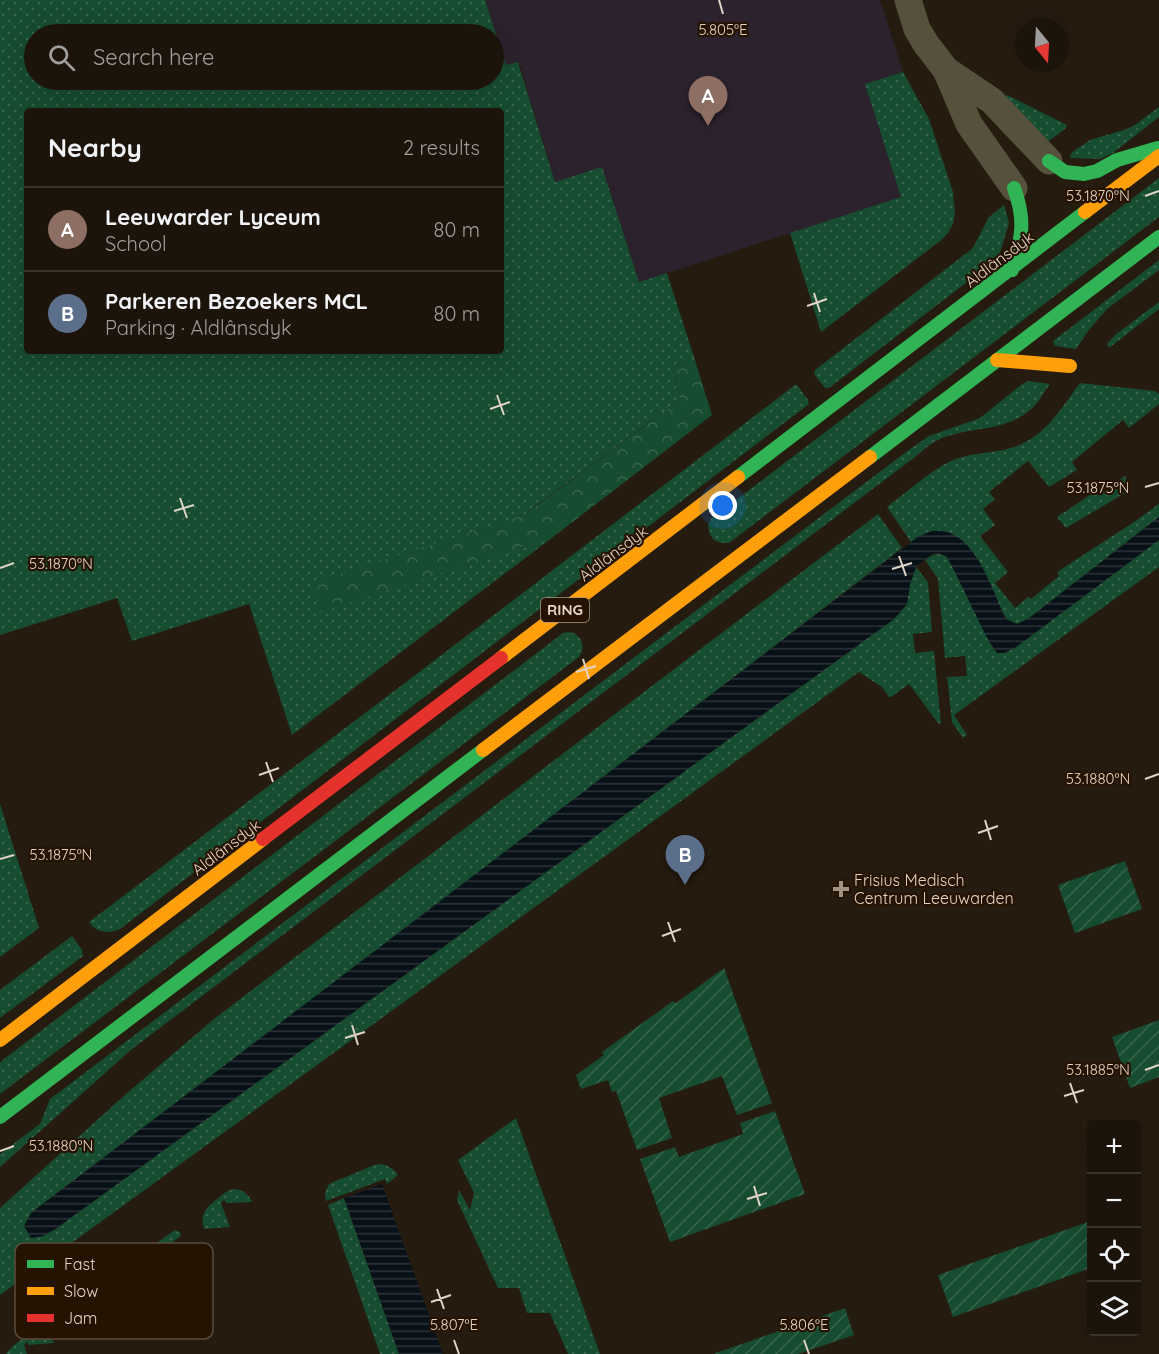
<!DOCTYPE html>
<html lang="en">
<head>
<meta charset="utf-8">
<style>
	:root { --surface:#1c140b; --page:#292119; --text:#f1f3f6; --muted:#a09e9d; --line:#3a332c; --accent:#d93025 }
	body { margin:0; font-family:Quicksand,sans-serif; background:var(--page); color:var(--text) }
	.controls { position:absolute; right:18px; bottom:18px; display:grid; overflow:hidden; border-radius:6px; box-shadow:0 6px 24px #0002 }
	.controls button { width:54px; height:54px; display:grid; place-items:center; padding:0; border:0; border-bottom:2px solid var(--line); background:var(--surface); color:var(--text); font:30px sans-serif }
	.compass { position:absolute; left:1015px; top:18px; width:54px; height:54px; border-radius:50%; background:var(--surface); box-shadow:0 6px 24px #0002; rotate:162deg }
	.you { position:absolute; left:723px; top:506px; width:21px; height:21px; margin:-15px; border:4px solid #fff; border-radius:50%; background:#1a73e8; box-shadow:0 0 0 9px #1a73e833 }
	.badge { display:grid; place-items:center; width:39px; height:39px; border-radius:50%; background:var(--accent); color:#fff; font-size:20px; font-weight:700 }
	.pin { position:absolute; translate:-50% -50px; filter:drop-shadow(0 2px 3px #0008) }
	.pin::after { content:''; position:absolute; top:32px; width:21px; height:18px; background:inherit; clip-path:polygon(0 0,100% 0,50% 100%) }
	.list { margin:0; padding:0; list-style:none }
	h2 { display:flex; justify-content:space-between; align-items:center; height:78px; margin:0; padding:0 24px; font-size:26px }
	h2 small { font-size:20px; font-weight:400; color:var(--muted) }
	.list li { display:grid; grid-template-columns:39px 1fr auto; gap:18px; align-items:center; box-sizing:border-box; height:84px; padding:0 24px; border-top:2px solid var(--line) }
	.list b { display:block; font-size:22px; white-space:nowrap }
	.list p { margin:0; font-size:20px; white-space:nowrap; color:var(--muted) }
	.list em { font-size:20px; font-style:normal; color:var(--muted) }
	.icon { flex:none; width:33px; height:33px; fill:none; stroke:currentColor; stroke-width:2; stroke-linecap:round; stroke-linejoin:round }
	.map { position:relative; flex:none; width:1159px; height:1354px; overflow:hidden }
	.search { position:absolute; background:var(--surface); box-shadow:0 6px 24px #0002; left:24px; top:24px; width:480px; height:66px; display:flex; align-items:center; gap:15px; box-sizing:border-box; padding:0 21px; border-radius:33px; color:var(--muted); font-size:22px }
	.panel { position:absolute; background:var(--surface); box-shadow:0 6px 24px #0002; left:24px; top:108px; width:480px; height:246px; border-radius:6px }
	.map>svg:first-child { display:block }
	.education { fill:#2c222d }
	.grass { fill:url(#grass-dots); fill-rule:evenodd }
	.forest { fill:url(#forest-crowns) }
	.garden { fill:url(#garden-furrows) }
	.water { fill:url(#water-rules) }
	.lines { fill:none; stroke-linecap:round; stroke-linejoin:round }
	.street { stroke:#56513c; stroke-width:27 }
	.fast { stroke:#30b455; stroke-width:14 }
	.slow { stroke:#ff9f0a; stroke-width:14 }
	.jam { stroke:#e5322d; stroke-width:14 }
	.ticks { fill:none; stroke:#e1d3c6; stroke-width:2 }
	.poi-dot { fill:#a09386; stroke:#251200; stroke-width:2 }
	.labels { text-anchor:middle; stroke-width:4.5; stroke-linejoin:round; paint-order:stroke }
	.shield { fill:#251200; stroke:#a9998b; stroke-width:1.5 }
	.shield-label { font-size:15px; font-weight:bold; fill:#e1d3c6 }
	.street-label { font-size:16px; fill:#e1d3c6; stroke:#251200 }
	.poi-label { font-size:16px; fill:#e1d3c6; stroke:#251200; text-anchor:start }
	.key { fill:#251200; stroke:#5d4c3b; stroke-width:1.5 }
	.key-label { font-size:16px; fill:#e1d3c6 }
	.ticks-label { font-size:15px; text-anchor:middle; fill:#e1d3c6; stroke:#251200; stroke-width:4.5; stroke-linejoin:round; paint-order:stroke }
</style>
</head>
<body>
<div class="map">
<svg width="1159" height="1354" viewBox="0 0 1159 1354">
	<defs>
		<pattern id="grass-dots" width="8" height="8" patternUnits="userSpaceOnUse" patternTransform="scale(1.5)"><rect width="8" height="8" fill="#164c30"/><path d="M2 2h.1M6 6h.1" fill="none" stroke="#38654c" stroke-width="1.8" stroke-linecap="round"/></pattern>
		<pattern id="forest-crowns" width="20" height="18" patternUnits="userSpaceOnUse" patternTransform="scale(1.5)"><rect width="20" height="18" fill="#164c30"/><path d="M2 6a3 3 0 1 1 6 0M12 15a3 3 0 1 1 6 0" fill="none" stroke="#38654c"/></pattern>
		<pattern id="garden-furrows" width="10" height="10" patternUnits="userSpaceOnUse" patternTransform="scale(1.5)"><rect width="10" height="10" fill="#164c30"/><path d="M-1 1l2-2M0 10L10 0M9 11l2-2" fill="none" stroke="#38654c"/></pattern>
		<pattern id="water-rules" width="6" height="5" patternUnits="userSpaceOnUse" patternTransform="scale(1.5)"><rect width="6" height="5" fill="#081118"/><path d="M0 2.5h6" fill="none" stroke="#2c3338"/></pattern>
	</defs>
	<rect width="100%" height="100%" fill="#261b0f"/>
	<path class="education" d="M485 0H880L903 72 865 84 902 197 639 282 602 168 555 182 519 62 506 65Z"/>
	<g class="grass">
		<path d="M0 0H485L506 65 518 62 555 182 602 167 639 282 667 273 694 357 673 368 680 400 526 513 544 508 553 537 292 735 249 604 132 641 117 598 0 635ZM34 34H494V80H34ZM27 111H501V351H27Z"/>
		<path d="M903 72 929 119 953 192 955 214 953 224 948 233 940 241 821 332 790 233 901 197 865 84Z"/>
		<path d="M1007 95 1067 125 1065 129 1046 143 1005 97Z"/>
		<path d="M1159 107V117L1113 153 1100 159 1070 158 1071 153 1090 140 1124 130 1135 125Z"/>
		<path d="M1159 178V217L729 543C716 544 709 539 708 525L711 519Z"/>
		<path d="M1004 205 1009 223 1000 253 988 266 829 388H825L814 374 815 370 973 248 989 217Z"/>
		<path d="M1159 260V270L1107 309 1088 331 1076 349 1055 346 1053 341Z"/>
		<path d="M1159 302V309L1109 348 1107 344 1115 335Z"/>
		<path d="M1028 381 1050 384C1045 390 1042 397 1037 403 1009 435 972 424 938 440 930 444 922 451 915 457L132 1049 0 1167V1154L40 1124 50 1099 906 452 929 436 980 418 1022 384Z"/>
		<path d="M1080 383 1155 391 1159 394V404L1129 428 1123 420 1072 462 1077 470 1049 487 1028 461 989 492 995 499 983 509 995 525 980 536 1008 572 995 583 1015 608 1028 597 1031 599 1059 576 1057 572 1134 522 1159 504V517L1028 619 1017 624 1006 619 986 577 919 536 911 542 887 507C906 493 931 470 951 461 966 454 981 454 997 451 1041 444 1055 417 1080 383Z"/>
		<path d="M795 385H797L808 400 809 404 120 929C108 934 97 933 89 922L410 679Z"/>
		<path d="M1125 476 1127 481 1125 493 1066 528 1057 517 1093 493 1097 495 1101 493Z"/>
		<path d="M878 514 902 548 570 803 31 1213 54 1230 894 619 907 604 910 584 916 567 928 582 932 632 913 634 915 653 934 651 941 724 938 723 909 684 891 697H889L882 687 859 672 0 1295V1208L126 1094 214 1019Z"/>
		<path d="M1159 540V567L954 715 967 735 963 738 952 722 947 677 967 676 965 656 945 658 938 579 925 560C933 554 936 552 946 556L1004 653 1016 647Z"/>
		<path d="M569 632C582 634 586 647 579 657L0 1094V1063L4 1059 563 633Z"/>
		<path d="M0 804 39 928 0 957Z"/>
		<path d="M72 936 82 950 83 956 0 1018V990Z"/>
		<path d="M516 1118 600 1354H568L550 1313H527L519 1288H498L457 1200 459 1190 470 1210 474 1193 458 1160Z"/>
		<path d="M381 1164C389 1166 393 1168 398 1175L387 1184 385 1179 326 1201 325 1193 329 1184 374 1165Z"/>
		<path d="M233 1189C242 1189 248 1193 252 1202L226 1203 224 1200 221 1203 230 1227 204 1229C200 1215 205 1208 216 1200 222 1195 226 1191 233 1189Z"/>
		<path d="M344 1198 399 1354H380L328 1205Z"/>
		<path d="M175 1230 180 1232 181 1236 160 1251 159 1248 155 1250 157 1254 136 1269 133 1263 135 1258Z"/>
		<path d="M40 1331 50 1335 54 1343 29 1345 27 1342 24 1345 27 1354H6C13 1344 28 1334 40 1331Z"/>
	</g>
	<path class="forest" d="M694 357 712 415 553 537 319 613 312 583 524 515 680 400 673 368Z"/>
	<g class="garden">
		<path d="M1125 861 1142 909 1075 933 1058 885Z"/>
		<path d="M724 968 772 1103 737 1115 722 1076 659 1098 672 1138 637 1150 616 1091 612 1092 608 1080 581 1089 576 1075 604 1055 602 1052 673 1001 676 1003Z"/>
		<path d="M1159 1020V1077L1130 1088 1112 1037Z"/>
		<path d="M775 1111 805 1194 670 1242 640 1159 675 1147 679 1157 743 1134 740 1123Z"/>
		<path d="M1088 1222 1091 1231V1268L953 1317 938 1275Z"/>
		<path d="M845 1308 854 1335 798 1354H713Z"/>
	</g>
	<g class="water">
		<path d="M1159 517V540L1016 647 1004 653H997L988 640 950 562 946 556 939 553 932 554 916 567 910 584 907 604 894 619 54 1230 43 1236 31 1238 24 1226 31 1213 919 536C923 535 928 532 932 531 975 526 991 589 1006 619L1017 624 1028 619Z"/>
		<path d="M382 1184 443 1354H399L344 1198Z"/>
	</g>
	<g class="lines">
		<g class="street">
			<path d="M908 0 917 29 926 44 946 70 969 124 1014 188"/>
			<path d="M946 70 992 101 1049 161"/>
		</g>
		<g class="fast">
			<path d="M1049 161 1065 172 1084 174 1097 171 1117 160 1158 148"/>
			<path d="M1012 270C1022 237 1026 221 1014 188"/>
			<path d="M870 457 1159 237"/>
			<path d="M738 477 1085 212"/>
			<path d="M0 1117 483 750"/>
		</g>
		<g class="slow">
			<path d="M1085 212 1159 156"/>
			<path d="M997 360 1070 366"/>
			<path d="M501 658 738 477"/>
			<path d="M483 750 870 457"/>
			<path d="M0 1040 263 839"/>
		</g>
		<path class="jam" d="M263 839 501 658"/>
	</g>
	<path class="ticks" d="M719 0 723 14M1145 196 1159 191M814 293 820 312M807 306 827 299M497 395 504 415M490 409 510 402M1145 487 1159 483M180 498 187 518M174 511 194 505M899 556 906 576M0 568 14 563M892 569 912 563M583 659 589 679M576 672 596 666M266 762 273 782M259 775 279 768M1145 779 1159 774M985 820 991 840M978 833 998 826M0 859 14 855M668 922 675 942M662 936 681 929M352 1025 358 1045M345 1038 365 1032M1145 1070 1159 1065M1070 1083 1077 1103M1064 1096 1084 1090M0 1151 14 1146M754 1186 760 1206M747 1199 767 1193M437 1289 444 1309M431 1302 451 1295M454 1340 459 1354M804 1340 809 1354"/>
	<path class="poi-dot" d="M838 880h6v6h6v6h-6v6h-6v-6h-6v-6h6z"/>
	<g class="labels">
		<rect class="shield" x="541" y="598" width="48" height="24" rx="4.5"/>
		<g class="shield-label">
			<text x="565" y="615">RING</text>
		</g>
		<g class="street-label">
			<text transform="translate(999 259) rotate(-37)" y="6">Aldlânsdyk</text>
			<text transform="translate(613 553) rotate(-37)" y="6">Aldlânsdyk</text>
			<text transform="translate(226 847) rotate(-37)" y="6">Aldlânsdyk</text>
		</g>
		<g class="poi-label">
			<text x="854" y="886">Frisius Medisch<tspan x="854" dy="18">Centrum Leeuwarden</tspan></text>
		</g>
	</g>
	<rect x="15" y="1243" width="198" height="96" rx="9" class="key"/>
	<rect x="27" y="1260" width="27" height="8" fill="#30b455"/>
	<rect x="27" y="1287" width="27" height="8" fill="#ff9f0a"/>
	<rect x="27" y="1314" width="27" height="8" fill="#e5322d"/>
	<g class="key-label">
		<text x="64" y="1270">Fast</text>
		<text x="64" y="1297">Slow</text>
		<text x="64" y="1324">Jam</text>
	</g>
	<g class="ticks-label">
		<text x="723" y="35">5.805°E</text>
		<text x="1098" y="201">53.1870°N</text>
		<text x="1098" y="493">53.1875°N</text>
		<text x="61" y="569">53.1870°N</text>
		<text x="1098" y="784">53.1880°N</text>
		<text x="61" y="860">53.1875°N</text>
		<text x="1098" y="1075">53.1885°N</text>
		<text x="61" y="1151">53.1880°N</text>
		<text x="454" y="1330">5.807°E</text>
		<text x="804" y="1330">5.806°E</text>
	</g>
</svg>
<div class="controls">
<button>+</button>
<button>−</button>
<button><svg class="icon" aria-label="locate" viewBox="0 0 24 24"><circle cx="12" cy="12" r="6"/><path d="M12 2v4M12 18v4M2 12h4M18 12h4"/></svg></button>
<button><svg class="icon" aria-label="layers" viewBox="0 0 24 24"><path d="M12 4l9 5-9 5-9-5zM3 14l9 5 9-5"/></svg></button>
</div>
<svg class="compass" viewBox="-18 -18 36 36"><path d="M0-13l5 13h-10z" fill="#e53935"/><path d="M0 13l5-13h-10z" fill="#a09e9d"/></svg>
<div class="you"></div>
<div class="pin badge" style="left:708px;top:126px;background:#8d6e63">A</div>
<div class="pin badge" style="left:685px;top:885px;background:#5c6f8a">B</div>
<div class="search"><svg class="icon" aria-label="search" viewBox="0 0 24 24"><circle cx="10" cy="10" r="6"/><path d="M15 15l6 6"/></svg>Search here</div>
<section class="panel">
<h2>Nearby<small>2 results</small></h2>
<ul class="list">
<li><span class="badge" style="background:#8d6e63">A</span><div><b>Leeuwarder Lyceum</b><p>School</p></div><em>80 m</em></li>
<li><span class="badge" style="background:#5c6f8a">B</span><div><b>Parkeren Bezoekers MCL</b><p>Parking · Aldlânsdyk</p></div><em>80 m</em></li>
</ul>
</section>
</div>
</body>
</html>
